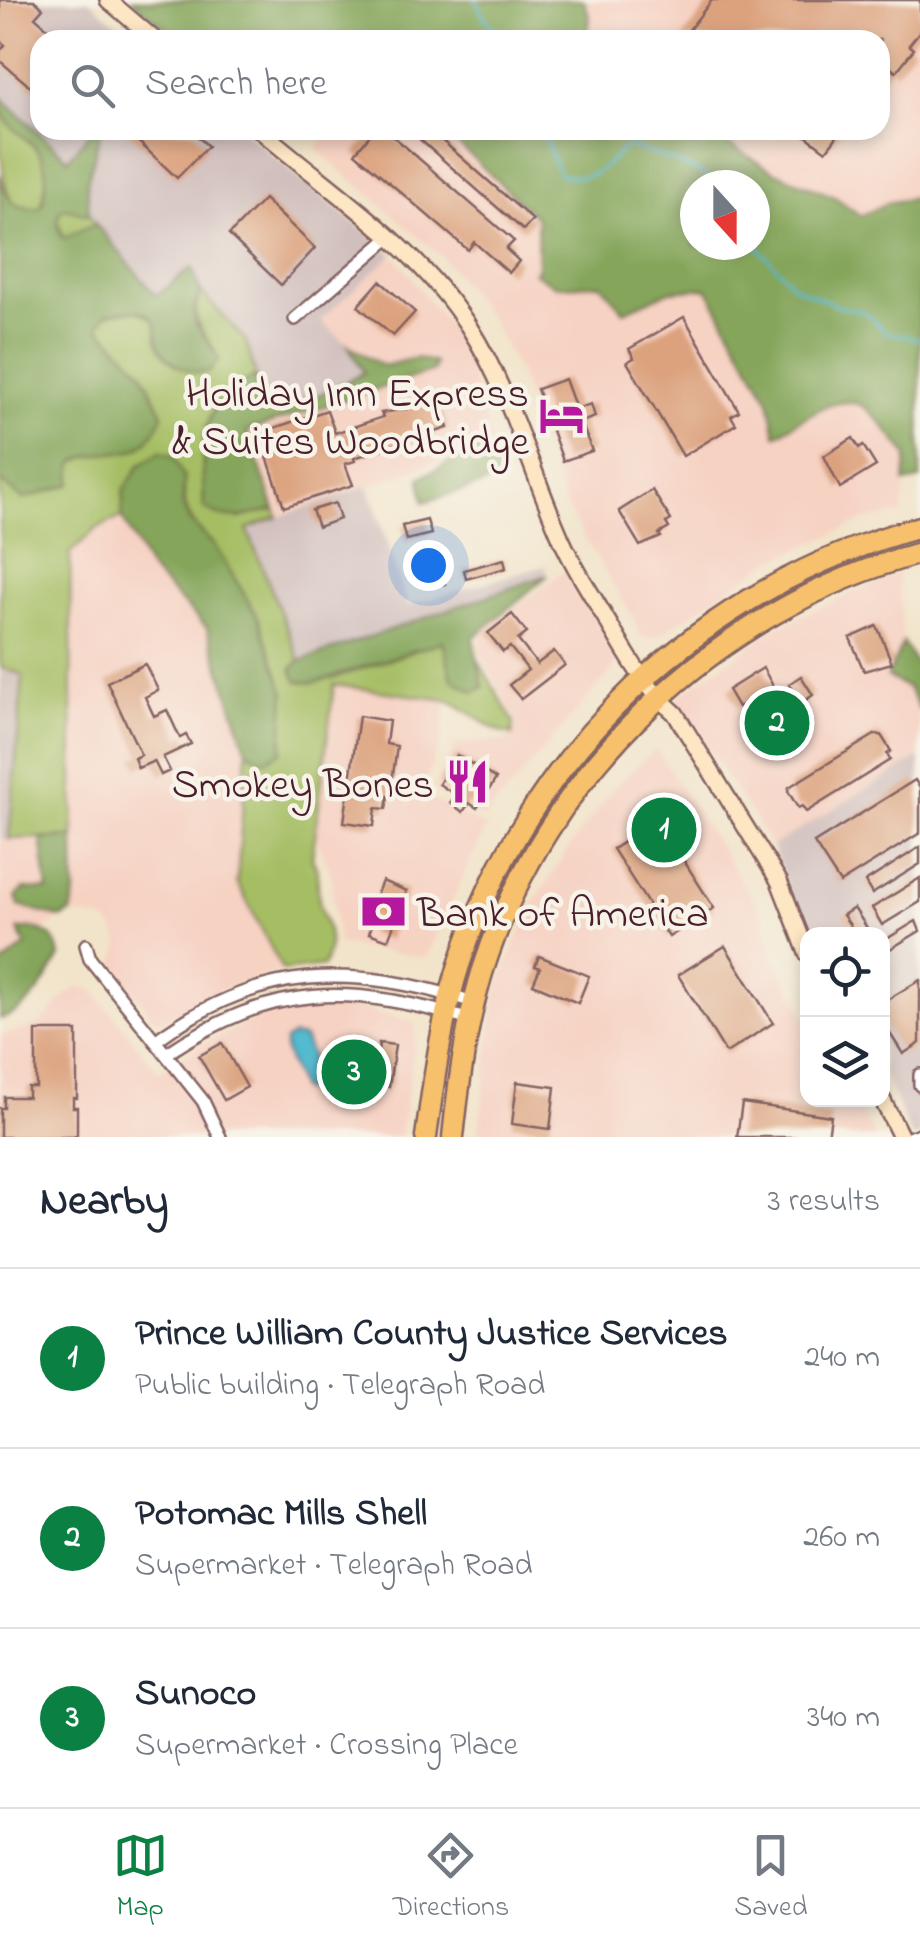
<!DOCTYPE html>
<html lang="en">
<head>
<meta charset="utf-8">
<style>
	:root { --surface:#fff; --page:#f6f6f7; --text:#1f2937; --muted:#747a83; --line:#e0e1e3; --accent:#0b8043 }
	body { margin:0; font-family:"Indie Flower",sans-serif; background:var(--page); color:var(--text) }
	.controls { position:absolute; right:30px; bottom:30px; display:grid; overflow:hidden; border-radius:20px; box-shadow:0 5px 15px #0003 }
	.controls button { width:90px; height:90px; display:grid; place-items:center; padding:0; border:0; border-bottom:2px solid var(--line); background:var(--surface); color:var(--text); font:50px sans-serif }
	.compass { position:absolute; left:680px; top:170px; width:90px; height:90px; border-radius:50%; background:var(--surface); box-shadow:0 5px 15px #0003; rotate:159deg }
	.you { position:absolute; left:428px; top:565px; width:35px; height:35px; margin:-25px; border:8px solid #fff; border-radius:50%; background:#1a73e8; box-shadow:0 0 0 15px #1a73e833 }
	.badge { display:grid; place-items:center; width:65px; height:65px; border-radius:50%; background:var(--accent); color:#fff; font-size:32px; font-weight:700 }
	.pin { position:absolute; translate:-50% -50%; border:5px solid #fff; box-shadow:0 2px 10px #0006 }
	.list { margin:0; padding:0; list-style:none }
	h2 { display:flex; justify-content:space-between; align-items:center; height:130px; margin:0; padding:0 40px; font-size:42px }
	h2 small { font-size:32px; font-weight:400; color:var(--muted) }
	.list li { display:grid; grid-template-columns:65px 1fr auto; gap:30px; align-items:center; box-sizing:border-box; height:180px; padding:0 40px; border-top:2px solid var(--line) }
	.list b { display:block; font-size:38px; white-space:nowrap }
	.list p { margin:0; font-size:32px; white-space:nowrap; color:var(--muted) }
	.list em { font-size:32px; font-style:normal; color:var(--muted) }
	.icon { flex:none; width:55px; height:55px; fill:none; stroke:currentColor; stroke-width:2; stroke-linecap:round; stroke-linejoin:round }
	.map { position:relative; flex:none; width:920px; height:1137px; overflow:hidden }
	.search { position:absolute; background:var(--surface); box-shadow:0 5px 15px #0003; left:30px; right:30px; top:30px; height:110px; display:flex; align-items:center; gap:25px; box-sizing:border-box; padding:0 35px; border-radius:30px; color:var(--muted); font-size:38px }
	.sheet { height:670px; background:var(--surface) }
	nav { display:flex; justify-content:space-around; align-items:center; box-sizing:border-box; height:140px; border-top:2px solid var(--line); background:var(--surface); font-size:28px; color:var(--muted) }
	nav a { display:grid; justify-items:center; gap:5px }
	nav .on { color:var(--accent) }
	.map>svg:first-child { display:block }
	.built { fill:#f6d2c3 }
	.industrial { fill:#d1bfbd }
	.green { fill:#a5be64; stroke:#786e48; stroke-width:2.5 }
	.forest { fill:#84a55a; stroke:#676242; stroke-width:2.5; fill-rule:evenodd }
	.water { fill:#52bacf; stroke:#4e6c7d; stroke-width:2.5 }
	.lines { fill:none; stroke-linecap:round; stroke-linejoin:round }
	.stream { stroke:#52bacf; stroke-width:2.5 }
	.building { fill:#dca27e }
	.minor-casing { stroke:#856463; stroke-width:16 }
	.secondary-casing { stroke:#856463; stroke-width:20 }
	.trunk-casing { stroke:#856463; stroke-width:25 }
	.minor { stroke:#fff; stroke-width:11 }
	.secondary { stroke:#fce6c4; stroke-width:15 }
	.trunk { stroke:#f7c06c; stroke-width:20 }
	.labels { text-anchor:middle; stroke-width:9; stroke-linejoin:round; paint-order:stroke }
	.poi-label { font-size:42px; fill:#4a1f2b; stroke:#f7f3e8; text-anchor:end }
</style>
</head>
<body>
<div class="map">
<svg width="920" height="1137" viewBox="0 0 920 1137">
	<rect width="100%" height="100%" fill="#f7f3e8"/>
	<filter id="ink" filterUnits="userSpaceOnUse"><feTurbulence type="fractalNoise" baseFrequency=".01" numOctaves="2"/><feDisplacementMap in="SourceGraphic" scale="20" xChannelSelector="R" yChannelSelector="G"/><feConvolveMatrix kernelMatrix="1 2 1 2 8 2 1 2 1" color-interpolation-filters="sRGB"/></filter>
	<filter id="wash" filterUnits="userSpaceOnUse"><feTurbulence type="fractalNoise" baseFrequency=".0048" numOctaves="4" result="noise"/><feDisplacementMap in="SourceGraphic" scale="40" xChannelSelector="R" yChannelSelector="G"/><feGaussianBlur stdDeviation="2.25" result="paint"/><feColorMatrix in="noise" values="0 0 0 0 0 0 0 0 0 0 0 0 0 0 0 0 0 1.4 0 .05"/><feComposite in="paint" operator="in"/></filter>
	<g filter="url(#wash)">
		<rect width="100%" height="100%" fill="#f2e4ca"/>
		<g class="built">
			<path d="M584 0H920V197L887 203 861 216 835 197 775 172 704 130H880V40H586L590 19Z"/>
			<path d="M330 130H443L537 218 538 268 534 274 557 286 601 284 624 311 670 291 707 288 769 400 776 434 827 406 847 402 863 407 907 455 902 514 868 519 769 562 656 637 648 639 640 635 635 620 567 509 520 375 491 320 441 256 316 149Z"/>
			<path d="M393 254 464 347 494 455 477 448 278 517 247 431 433 370 416 358 383 366 348 345 319 320Z"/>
			<path d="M122 517 150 570 207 628 247 751 237 882 283 971 231 985 162 1020 154 1019 114 966 120 944 114 929 104 920 71 913 75 895 70 553 97 528Z"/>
			<path d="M566 570 622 658 484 819 433 788 456 744 507 741 518 725 479 650 483 630Z"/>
			<path d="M898 572 903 643 887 677 908 688 920 711V757L772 846 676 698 771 630Z"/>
			<path d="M326 685 447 696 442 738 421 794 486 827 426 958 338 944 331 875 310 819Z"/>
			<path d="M656 749 762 913 775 959 807 1020 808 1100H854L875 1137H478L496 990 529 910 578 834 617 784Z"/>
			<path d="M0 839H41L48 891 60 918 0 966Z"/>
			<path d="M80 986 94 990 158 1072 207 1041 266 1015 322 1007H353L414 1021 416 1034 400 1137H0V1036L39 1025 66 995Z"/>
		</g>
		<g class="industrial">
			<path d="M0 0H89L135 40H40V130H92L68 159 0 97Z"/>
			<path d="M101 130H242L393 254 320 320 348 345 365 373 297 403H266L257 397 256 377 246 342 200 291 193 269 156 297 89 215 87 182Z"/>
			<path d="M368 486 408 605 545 566 548 575 300 661 247 528Z"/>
			<path d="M0 667 23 674 9 839H0Z"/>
			<path d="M920 757V1137H912L883 1072 882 934H808L807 938 772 846Z"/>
		</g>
		<g class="green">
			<path d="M0 110C28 153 57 143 42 205L36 209 13 204C0 181 0 139 0 110Z"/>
			<path d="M66 208 89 215 100 229 92 225 64 238 57 220 60 211Z"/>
			<path d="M200 291 246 341 256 377C193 401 203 453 204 508L239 518 275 509 278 517 247 529 300 661 292 669 332 679 443 641 452 679 483 687 477 658 514 723 512 735C488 731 471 709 447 700L334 685 312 859C320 871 317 878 318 892 319 921 339 931 323 966L283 971 237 882 247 751 265 760 215 546C189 520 183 515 184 478L124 490 122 517 97 528 70 553 74 837 9 839 23 675 0 667V481L23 499 71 484 73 463C119 439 137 473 163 414L142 371 98 327 106 314 136 310 216 352C199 327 191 322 200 291Z"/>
		</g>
		<g class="forest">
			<path d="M132 0H584L590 19 586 40H179Z"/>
			<path d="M0 97 68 159 92 130H101L87 182 89 215 66 208 60 211C56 221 57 229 64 238L93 225 100 229 156 296 192 268 200 291 194 311 195 322 219 359 209 372C190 376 163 362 158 342 156 337 158 331 156 326 150 305 123 310 106 314L98 327 142 371 163 415C137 473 119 439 73 463L71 484 23 499 0 481V174C5 196 11 209 36 209L42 205C61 126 0 148 0 97Z"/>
			<path d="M443 130H704L775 172 835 197 861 216 887 203 920 197V257L917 268 920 272V480L905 483 907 455C894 441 880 418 864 407 837 390 799 422 776 435L769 400 707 288 670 291 624 311 601 284 557 286 534 273 538 268 537 218ZM695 185H755V245H695Z"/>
			<path d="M348 345 383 366 416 358 435 363 433 371 247 431 275 509C248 516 228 524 204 508 203 453 193 401 256 377L257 397C288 419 334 386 364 373Z"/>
			<path d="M477 448 494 455 500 469 492 482 424 502 420 478Z"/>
			<path d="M160 452 173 456 184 478 183 506 190 521 215 546 258 617 285 693 282 751 265 761 247 751 207 628 150 570 122 517 124 490 139 466Z"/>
			<path d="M548 575 473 638 483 687 474 692 452 679 443 641 314 683 297 681 292 669 300 661Z"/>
			<path d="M903 643 920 670V711L908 688 887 677Z"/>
			<path d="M74 837 75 895 71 913 60 918 19 906 16 897 24 889 48 890 41 839Z"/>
			<path d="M32 928C51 933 56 937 60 956 46 982 30 1011 0 1019V966L26 945 18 930Z"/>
		</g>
		<path class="water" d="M293 1036 304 1038 312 1058 311 1093 300 1089 285 1051V1041Z"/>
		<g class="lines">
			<g class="stream">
				<path d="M476 0C484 21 494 31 515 40"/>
				<path d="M542 130 559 174C598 184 600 167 628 146 651 154 703 168 716 185"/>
				<path d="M755 244 795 287 841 307 866 312 885 332 920 339"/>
			</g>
		</g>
		<g id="blocks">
			<g class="building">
				<path d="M0 0H34L43 8 35 17 61 40H40V95L0 61V51L5 45 0 41Z"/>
				<path d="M712 0H920V31L909 45 914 49 896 72 891 68 880 81V40H681Z"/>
				<path d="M126 130H191L208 146 177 178Z"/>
				<path d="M374 130H386L514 241 506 249 519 261 509 273 474 242 468 250 355 153Z"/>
				<path d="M409 130H430L533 220 523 230Z"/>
				<path d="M798 130H842L826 151Z"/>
				<path d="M264 199 315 248 281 285 229 235Z"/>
				<path d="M380 281 415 312 393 336 358 306Z"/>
				<path d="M684 317 739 411 731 416 736 424 683 456 627 362 634 358 629 349Z"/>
				<path d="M565 379 576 409 591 404 595 417 581 422 592 451 563 461 537 389Z"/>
				<path d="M436 396 448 428 354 458 355 461 345 464 353 485 284 507 259 433 327 410 335 433 383 417 381 413 407 409 406 406Z"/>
				<path d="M853 438 859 448 863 445 876 466 840 488 824 456Z"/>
				<path d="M652 490 671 520 666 523 669 528 659 534 661 537 640 546 619 511Z"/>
				<path d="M335 503 340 519 318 527 312 510Z"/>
				<path d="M427 520 431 534 406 540 402 526Z"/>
				<path d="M440 557 445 584 432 586 424 583 420 561Z"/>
				<path d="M504 559 506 568 466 579 464 570Z"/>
				<path d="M512 614 527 633 518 640 537 664 554 651 565 665 521 699 509 685 528 670 510 647 503 652 488 633Z"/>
				<path d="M877 626 892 663 864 671 850 638Z"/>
				<path d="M145 664 158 690 145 697 154 716 167 710 180 738 186 735 191 744 163 757 170 771 161 775 154 761 138 768 134 758 141 755 107 682Z"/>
				<path d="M763 668 773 686 738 707 728 690Z"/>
				<path d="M801 676 813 695 802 703 789 684Z"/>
				<path d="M785 705 797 723 769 741 757 723Z"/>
				<path d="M359 716 389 721 386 744 397 746 392 782 404 783 402 797 388 796 386 809 376 808 374 826 344 822Z"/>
				<path d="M876 734 881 735 891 751 887 754 890 760 806 812 802 806 798 808 788 791 789 787Z"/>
				<path d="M457 755 496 779 477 808 469 803 463 812 450 803 455 795 439 784Z"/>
				<path d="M915 780 920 788V833L840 883 814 843Z"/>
				<path d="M658 820 714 908 669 937 613 849Z"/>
				<path d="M920 847V864L872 894 865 882Z"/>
				<path d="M920 878V902L882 925 872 908Z"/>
				<path d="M382 881 407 891 388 940 369 933 375 918 368 915Z"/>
				<path d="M854 908 871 934H856L843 915Z"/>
				<path d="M916 921 920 931 890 949 885 940Z"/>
				<path d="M725 946 773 1023 726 1053 678 975Z"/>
				<path d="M539 956 589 976 578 1003 533 984 540 968 535 966Z"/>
				<path d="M920 980V1043L903 1054 882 1021V1003Z"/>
				<path d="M36 1031H77V1098H73V1107H77V1135L73 1137H0V1108H4V1097H28V1087H36Z"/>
				<path d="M222 1043 247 1087 224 1100 199 1056Z"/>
				<path d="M379 1043 395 1045 389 1087 374 1084Z"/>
				<path d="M347 1057 364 1058 361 1089 343 1087Z"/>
				<path d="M517 1082 555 1087 550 1129 512 1124Z"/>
				<path d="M742 1103 831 1116 828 1137H737Z"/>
			</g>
		</g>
	</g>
	<g filter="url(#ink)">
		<use href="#blocks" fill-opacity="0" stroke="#856463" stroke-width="2.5"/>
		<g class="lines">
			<defs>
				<g id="minor">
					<path d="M295 319 389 238"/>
					<path d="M86 945 90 959 203 1101 220 1137"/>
					<path d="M155 1041C262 962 352 965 474 1002"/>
					<path d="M166 1054C274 982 349 984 470 1020"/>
					<path d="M920 1075V1085"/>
					<path d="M911 1137 920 1134"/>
				</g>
				<g id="secondary">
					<path d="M108 0 155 40"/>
					<path d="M260 130C332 192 417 246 469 327 509 390 528 461 557 529 571 564 593 596 612 629 630 660 647 690 675 713L779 881 808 955"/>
					<path d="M882 1099 901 1137"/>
				</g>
				<g id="trunk">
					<path d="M426 1137C434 1079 441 1022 459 965 527 752 704 585 920 527"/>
					<path d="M453 1137C459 1081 466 1026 482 973 545 771 717 608 920 553"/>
				</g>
			</defs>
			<use href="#minor" class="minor-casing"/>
			<use href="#secondary" class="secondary-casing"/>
			<use href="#trunk" class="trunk-casing"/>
			<use href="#minor" class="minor"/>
			<use href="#secondary" class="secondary"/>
			<use href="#trunk" class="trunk"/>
		</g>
	</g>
	<defs>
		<symbol id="hotel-bare" viewBox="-9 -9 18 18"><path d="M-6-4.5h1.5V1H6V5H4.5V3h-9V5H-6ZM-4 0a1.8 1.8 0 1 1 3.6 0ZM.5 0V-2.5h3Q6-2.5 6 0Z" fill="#b5179e" stroke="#f7f3e8" stroke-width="2.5" paint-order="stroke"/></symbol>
		<symbol id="restaurant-bare" viewBox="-9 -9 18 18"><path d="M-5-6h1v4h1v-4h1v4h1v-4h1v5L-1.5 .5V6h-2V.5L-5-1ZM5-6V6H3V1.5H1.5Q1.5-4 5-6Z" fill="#b5179e" stroke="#f7f3e8" stroke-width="2.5" paint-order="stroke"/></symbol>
		<symbol id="bank-bare" viewBox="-9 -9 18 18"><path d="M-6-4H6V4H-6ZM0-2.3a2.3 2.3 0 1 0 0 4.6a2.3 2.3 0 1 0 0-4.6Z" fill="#b5179e" stroke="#f7f3e8" stroke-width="2.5" paint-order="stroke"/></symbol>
	</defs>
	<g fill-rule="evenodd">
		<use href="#hotel-bare" x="530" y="384" width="63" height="63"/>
		<use href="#restaurant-bare" x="436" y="750" width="63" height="63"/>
		<use href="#bank-bare" x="352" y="880" width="63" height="63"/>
	</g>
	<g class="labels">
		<g class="poi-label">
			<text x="529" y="406">Holiday Inn Express<tspan x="529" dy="48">&amp; Suites Woodbridge</tspan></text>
			<text x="434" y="797">Smokey Bones</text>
			<text x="417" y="926" text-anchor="start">Bank of America</text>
		</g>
	</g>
</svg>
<div class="controls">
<button><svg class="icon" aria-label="locate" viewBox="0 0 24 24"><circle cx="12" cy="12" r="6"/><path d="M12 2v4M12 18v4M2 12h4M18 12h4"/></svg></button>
<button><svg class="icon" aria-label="layers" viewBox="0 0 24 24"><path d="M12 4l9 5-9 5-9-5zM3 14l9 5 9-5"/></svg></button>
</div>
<svg class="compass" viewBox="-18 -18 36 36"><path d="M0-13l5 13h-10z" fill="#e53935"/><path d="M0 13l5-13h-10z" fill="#747a83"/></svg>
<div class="you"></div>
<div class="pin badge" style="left:664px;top:830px">1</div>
<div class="pin badge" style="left:777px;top:723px">2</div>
<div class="pin badge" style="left:354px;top:1072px">3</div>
<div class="search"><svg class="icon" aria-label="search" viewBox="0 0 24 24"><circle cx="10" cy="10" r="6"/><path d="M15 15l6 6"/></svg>Search here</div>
</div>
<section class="sheet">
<h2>Nearby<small>3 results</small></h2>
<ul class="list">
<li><span class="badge">1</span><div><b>Prince William County Justice Services</b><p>Public building · Telegraph Road</p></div><em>240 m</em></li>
<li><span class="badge">2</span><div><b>Potomac Mills Shell</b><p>Supermarket · Telegraph Road</p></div><em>260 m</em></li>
<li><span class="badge">3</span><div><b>Sunoco</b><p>Supermarket · Crossing Place</p></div><em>340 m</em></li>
</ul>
</section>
<nav>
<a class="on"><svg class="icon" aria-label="map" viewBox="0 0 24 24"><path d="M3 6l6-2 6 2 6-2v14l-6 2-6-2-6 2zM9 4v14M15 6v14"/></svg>Map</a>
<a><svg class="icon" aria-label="directions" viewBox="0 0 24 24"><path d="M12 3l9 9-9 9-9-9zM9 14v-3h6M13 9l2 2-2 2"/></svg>Directions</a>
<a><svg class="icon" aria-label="saved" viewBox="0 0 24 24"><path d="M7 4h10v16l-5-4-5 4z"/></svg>Saved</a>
</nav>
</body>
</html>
